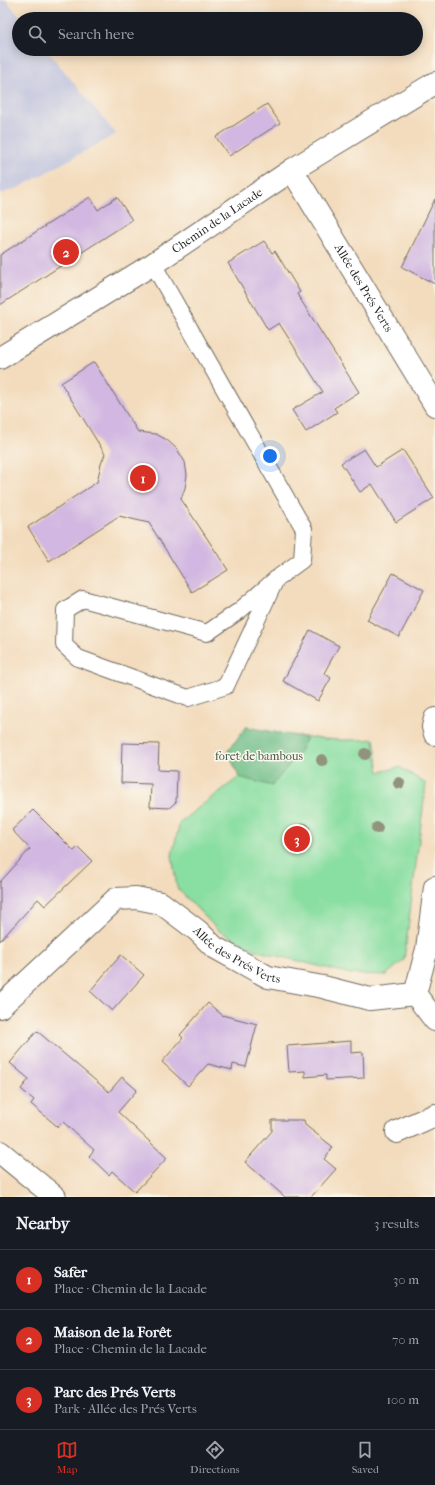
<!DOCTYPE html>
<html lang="en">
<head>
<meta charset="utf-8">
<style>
	:root { --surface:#171b24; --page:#242831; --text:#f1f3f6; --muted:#9ea1a6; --line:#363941; --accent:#d93025 }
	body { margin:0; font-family:"IM FELL French Canon",serif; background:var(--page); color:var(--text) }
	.you { position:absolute; left:270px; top:456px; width:14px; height:14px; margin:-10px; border:3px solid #fff; border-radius:50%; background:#1a73e8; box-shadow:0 0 0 6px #1a73e833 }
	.badge { display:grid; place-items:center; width:26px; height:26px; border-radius:50%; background:var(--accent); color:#fff; font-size:13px; font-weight:700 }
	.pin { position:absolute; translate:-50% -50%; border:2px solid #fff; box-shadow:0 1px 4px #0006 }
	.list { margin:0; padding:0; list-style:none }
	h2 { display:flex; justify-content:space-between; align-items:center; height:52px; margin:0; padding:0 16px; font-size:17px }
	h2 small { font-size:13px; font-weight:400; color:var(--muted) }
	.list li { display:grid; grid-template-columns:26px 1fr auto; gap:12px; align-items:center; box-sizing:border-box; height:60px; padding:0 16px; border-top:1px solid var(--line) }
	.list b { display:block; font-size:15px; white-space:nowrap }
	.list p { margin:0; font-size:13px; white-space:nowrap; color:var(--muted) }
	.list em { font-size:13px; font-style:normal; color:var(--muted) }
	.icon { flex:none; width:22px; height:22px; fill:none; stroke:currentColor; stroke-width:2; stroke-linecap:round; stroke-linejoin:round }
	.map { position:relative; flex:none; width:435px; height:1197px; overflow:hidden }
	.search { position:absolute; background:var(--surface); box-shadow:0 2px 10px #0003; left:12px; right:12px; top:12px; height:44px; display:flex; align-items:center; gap:10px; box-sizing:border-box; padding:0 14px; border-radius:22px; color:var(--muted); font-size:15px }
	.sheet { height:232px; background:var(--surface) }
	nav { display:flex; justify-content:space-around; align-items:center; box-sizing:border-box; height:56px; border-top:1px solid var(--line); background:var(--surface); font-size:11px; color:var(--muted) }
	nav a { display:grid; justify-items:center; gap:2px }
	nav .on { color:var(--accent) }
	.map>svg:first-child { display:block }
	.industrial { fill:#bfc2dd }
	.green { fill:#89dea1; stroke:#5a8466 }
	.forest { fill:#6ebd87; stroke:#4c7459 }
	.building { fill:#d1b7e1 }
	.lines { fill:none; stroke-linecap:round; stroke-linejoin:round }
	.lane-casing { stroke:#71695e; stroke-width:18 }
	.street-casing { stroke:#71695e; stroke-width:24 }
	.lane { stroke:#fff; stroke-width:16 }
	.street { stroke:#fff; stroke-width:22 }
	.tree { fill:#92937d }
	.labels { text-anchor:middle; stroke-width:3; stroke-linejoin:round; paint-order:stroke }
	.street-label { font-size:12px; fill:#2b2b2b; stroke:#fbf7ec }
	.park-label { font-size:12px; fill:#425848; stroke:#fbf7ec }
</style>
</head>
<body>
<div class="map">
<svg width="435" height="1197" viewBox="0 0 435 1197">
	<rect width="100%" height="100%" fill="#fbf7ec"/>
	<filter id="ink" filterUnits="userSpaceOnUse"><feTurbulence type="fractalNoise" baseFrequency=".025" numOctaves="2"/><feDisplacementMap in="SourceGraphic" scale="8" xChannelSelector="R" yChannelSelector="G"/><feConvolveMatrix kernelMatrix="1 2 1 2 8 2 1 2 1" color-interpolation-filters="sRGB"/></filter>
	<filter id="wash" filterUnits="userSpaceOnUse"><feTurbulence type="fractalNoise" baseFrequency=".012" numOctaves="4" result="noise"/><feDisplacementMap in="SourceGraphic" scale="16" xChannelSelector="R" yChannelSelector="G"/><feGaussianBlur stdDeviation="0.9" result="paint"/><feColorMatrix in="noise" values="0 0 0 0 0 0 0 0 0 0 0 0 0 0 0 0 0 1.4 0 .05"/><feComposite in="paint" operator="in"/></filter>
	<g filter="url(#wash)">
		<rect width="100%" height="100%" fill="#f3dcbd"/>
		<path class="industrial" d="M0 0H6L22 19H19V49H46L116 134 18 188 0 194Z"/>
		<path class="green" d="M246 727C289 735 331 743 374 739L379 772 400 767 426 784 404 960 386 975 351 974 258 951 219 931 177 888 172 855 180 822 239 777 228 751Z"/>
		<path class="forest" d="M246 727 307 738 300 751 272 786 239 777 228 751Z"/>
		<g id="blocks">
			<g class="building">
				<path d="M267 104 280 123 229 156 216 137Z"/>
				<path d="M90 197 98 210 117 197 132 220 0 305V255Z"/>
				<path d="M435 199V284L402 267Z"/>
				<path d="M264 241 272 253 275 251 300 292 297 294 359 392 334 408 337 412 306 432 292 410 323 392 279 323 268 330 228 263Z"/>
				<path d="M94 362 138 432 156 434 167 440 177 449 185 462 187 475 185 488 181 499 228 570 192 592 149 523 119 516 49 561 28 527 97 482 101 464 105 454 61 383Z"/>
				<path d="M364 449 376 467 403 450 434 498 396 522 372 484 360 492 341 463Z"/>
				<path d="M393 573 424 590 399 637 367 620Z"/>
				<path d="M310 630 339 646 324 673 331 678 318 701 283 681Z"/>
				<path d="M122 743 159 744 158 770 177 771 176 802 169 808 150 807 151 784 121 783Z"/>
				<path d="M33 810 74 851 78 847 92 861 45 906 38 899 0 941V882L30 849 12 830Z"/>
				<path d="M121 955 144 975 112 1011 90 991Z"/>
				<path d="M208 1003 222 1015 257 1024 246 1067 233 1064 232 1070 208 1064 188 1086 162 1062 183 1038 180 1035Z"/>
				<path d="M37 1031 109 1092 122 1077 137 1090 118 1112 167 1158 135 1192 112 1171 109 1175 89 1156 94 1150 63 1122 58 1127 31 1104 34 1100 21 1089 29 1079 10 1063Z"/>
				<path d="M351 1041V1053L363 1052 364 1078 326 1080V1075L305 1077V1071L289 1072 287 1046Z"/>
				<path d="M272 1120H304L305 1125 333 1147 324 1159 336 1169 311 1197H285L245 1162 272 1131Z"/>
			</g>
		</g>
	</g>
	<g filter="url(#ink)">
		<use href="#blocks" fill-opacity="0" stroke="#71695e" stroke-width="1"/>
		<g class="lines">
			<defs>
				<path id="lane" d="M153 264 304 529 302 560 276 579 239 611 207 633 83 599 65 610 64 645 78 658 188 698 226 686 276 579"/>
				<g id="street">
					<path id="s1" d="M292 170 435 405"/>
					<path id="s2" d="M0 358 153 264 292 170 435 83"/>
					<path d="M435 719 433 727 435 734"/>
					<path d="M415 994 435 1020"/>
					<path id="s3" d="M0 1007 116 899 136 898 161 903 198 931 214 947 268 977 323 987 370 999 415 994 427 949 435 887"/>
					<path d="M397 1132 435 1115"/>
					<path d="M0 1152 55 1197"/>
				</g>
			</defs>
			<use href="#lane" class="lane-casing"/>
			<use href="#street" class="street-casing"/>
			<use href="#lane" class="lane"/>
			<use href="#street" class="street"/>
		</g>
		<g class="tree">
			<circle cx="365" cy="754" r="6"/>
			<circle cx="322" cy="760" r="6"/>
			<circle cx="399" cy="783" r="6"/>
			<circle cx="377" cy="828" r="6"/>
			<circle cx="304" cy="829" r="6"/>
		</g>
	</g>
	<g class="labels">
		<g class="street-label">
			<text dy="4" stroke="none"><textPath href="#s2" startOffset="257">Chemin de la Lacade</textPath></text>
			<text dy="4" stroke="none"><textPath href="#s1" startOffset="138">Allée des Prés Verts</textPath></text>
			<text dy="4" stroke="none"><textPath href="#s3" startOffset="297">Allée des Prés Verts</textPath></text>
		</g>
		<g class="park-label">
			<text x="259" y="760">foret de bambous</text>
		</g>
	</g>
</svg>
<div class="you"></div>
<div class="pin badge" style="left:143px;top:478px">1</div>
<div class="pin badge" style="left:66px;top:252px">2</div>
<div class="pin badge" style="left:297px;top:839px">3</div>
<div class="search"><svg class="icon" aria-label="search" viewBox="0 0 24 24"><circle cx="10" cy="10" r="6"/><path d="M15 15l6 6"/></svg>Search here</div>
</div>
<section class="sheet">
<h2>Nearby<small>3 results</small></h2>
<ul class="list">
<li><span class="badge">1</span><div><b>Safer</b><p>Place · Chemin de la Lacade</p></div><em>30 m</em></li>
<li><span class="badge">2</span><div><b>Maison de la Forêt</b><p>Place · Chemin de la Lacade</p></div><em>70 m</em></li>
<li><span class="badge">3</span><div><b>Parc des Prés Verts</b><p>Park · Allée des Prés Verts</p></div><em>100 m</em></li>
</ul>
</section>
<nav>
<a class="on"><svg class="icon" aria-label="map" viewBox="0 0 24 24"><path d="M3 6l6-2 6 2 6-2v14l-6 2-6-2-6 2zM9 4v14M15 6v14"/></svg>Map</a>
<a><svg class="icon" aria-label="directions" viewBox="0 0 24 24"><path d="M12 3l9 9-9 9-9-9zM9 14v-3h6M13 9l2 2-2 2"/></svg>Directions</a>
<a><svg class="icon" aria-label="saved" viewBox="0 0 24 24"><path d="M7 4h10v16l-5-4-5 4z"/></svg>Saved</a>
</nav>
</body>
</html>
